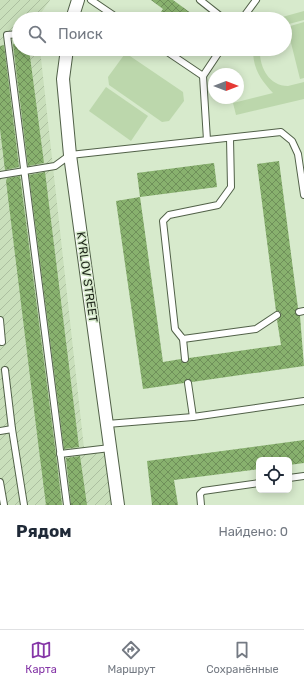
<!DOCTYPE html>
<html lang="ru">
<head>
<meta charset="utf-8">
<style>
	:root { --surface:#fff; --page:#f2f2f3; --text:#1f2937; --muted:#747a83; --line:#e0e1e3; --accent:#8536a7 }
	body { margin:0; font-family:Rubik,sans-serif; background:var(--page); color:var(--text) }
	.controls { position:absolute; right:12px; bottom:12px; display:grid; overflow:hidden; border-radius:6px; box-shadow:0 2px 10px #0003 }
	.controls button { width:36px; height:36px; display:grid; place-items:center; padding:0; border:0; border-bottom:1px solid var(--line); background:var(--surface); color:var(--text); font:20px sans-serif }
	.compass { position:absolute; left:208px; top:68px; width:36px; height:36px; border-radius:50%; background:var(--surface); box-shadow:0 2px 10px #0003; rotate:90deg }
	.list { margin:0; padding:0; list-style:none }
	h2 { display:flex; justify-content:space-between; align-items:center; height:52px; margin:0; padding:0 16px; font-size:17px }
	h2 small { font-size:13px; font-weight:400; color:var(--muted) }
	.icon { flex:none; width:22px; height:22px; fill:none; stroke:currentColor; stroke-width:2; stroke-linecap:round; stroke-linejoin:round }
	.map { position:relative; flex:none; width:304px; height:505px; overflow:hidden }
	.search { position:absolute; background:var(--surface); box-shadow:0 2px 10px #0003; left:12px; right:12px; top:12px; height:44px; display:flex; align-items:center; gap:10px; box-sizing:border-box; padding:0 14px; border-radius:22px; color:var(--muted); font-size:15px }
	.sheet { height:124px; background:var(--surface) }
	nav { display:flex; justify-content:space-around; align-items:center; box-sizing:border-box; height:56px; border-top:1px solid var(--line); background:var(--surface); font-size:11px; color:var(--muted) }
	nav a { display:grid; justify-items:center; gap:2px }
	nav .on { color:var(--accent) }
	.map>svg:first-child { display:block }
	.industrial { fill:url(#industrial-furrows) }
	.green { fill:#bcd7ac }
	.building { fill:url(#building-cross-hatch) }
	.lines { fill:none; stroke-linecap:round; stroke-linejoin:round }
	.lane-casing { stroke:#516148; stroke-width:8 }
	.street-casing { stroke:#516148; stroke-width:14 }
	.lane { stroke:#fff; stroke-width:6 }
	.street { stroke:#fff; stroke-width:12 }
	.labels { text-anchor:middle; stroke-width:3; stroke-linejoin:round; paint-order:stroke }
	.street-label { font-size:12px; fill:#1e251a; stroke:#d7eacc }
</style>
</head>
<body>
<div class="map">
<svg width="304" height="505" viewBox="0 0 304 505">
	<defs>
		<pattern id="industrial-furrows" width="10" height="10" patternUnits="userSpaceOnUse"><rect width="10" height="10" fill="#c9dfbb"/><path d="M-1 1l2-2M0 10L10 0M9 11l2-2" fill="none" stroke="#acbfa0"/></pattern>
		<pattern id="building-cross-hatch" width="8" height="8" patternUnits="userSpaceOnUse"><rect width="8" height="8" fill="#88b16e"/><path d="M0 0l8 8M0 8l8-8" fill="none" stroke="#6f905a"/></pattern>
	</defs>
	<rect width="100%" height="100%" fill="#d7eacc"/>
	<path class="industrial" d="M0 0H50L37 19H19V49H40L84 448 104 445 113 505H0Z"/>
	<g class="green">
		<path d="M304 11V20L285 25V19H275Z"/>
		<path d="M304 22V78L300 79 287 27Z"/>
		<path d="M253 49H260C259 66 268 86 288 86 293 85 299 83 304 82V99L236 115 233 103 273 93C260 79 253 69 253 49Z"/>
		<path d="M127 54 183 92 184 101 169 121 162 122 109 85 108 77 124 55Z"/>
		<path d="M106 87 148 116 131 141 89 111Z"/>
	</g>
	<g class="building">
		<path d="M151 0H173L199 19H156L163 9Z"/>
		<path d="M19 43V49H29L44 163 28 166 13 44Z"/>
		<path d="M4 45 19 167 5 170 0 129V46Z"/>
		<path d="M279 161 298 308 295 312 300 316 304 366 192 382 188 379 184 383 143 389 116 201 140 197 163 362 181 359 183 363H186L189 358 281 345 277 320 281 314 279 311H276L257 164Z"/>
		<path d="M214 163 217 187 140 197 137 173Z"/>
		<path d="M45 172 79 447 64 449 29 175Z"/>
		<path d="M20 176 56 455 62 505H46L39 450 6 181 7 178Z"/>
		<path d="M304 440V463L289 465V460H259V469L174 480 178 505H152L147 461Z"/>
		<path d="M80 456 87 505H71L66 458Z"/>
	</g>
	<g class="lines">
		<defs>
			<g id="lane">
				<path d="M91 0 119 19"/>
				<path d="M200 0 224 19"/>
				<path d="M242 19 256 0"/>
				<path d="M19 34 7 35 67 505"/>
				<path d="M163 49 203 76 221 49"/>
				<path d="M203 76 207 140"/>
				<path d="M230 138 231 187 218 205 169 215 163 221 175 329 183 339 256 329 277 315"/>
				<path d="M0 175 55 166 70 155 281 132 292 141 298 154 304 195"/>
				<path d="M299 312 304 311"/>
				<path d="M0 320 2 342"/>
				<path d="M183 339 185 359"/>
				<path d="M5 370 12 429"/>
				<path d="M188 383 193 417"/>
				<path d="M107 424 193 417 304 401"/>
				<path d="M0 431 12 429 24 505"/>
				<path d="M60 454 110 448"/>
				<path d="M289 478 304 476"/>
				<path d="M0 482 4 505"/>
				<path d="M201 505 200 494 203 491 259 483"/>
			</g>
			<g id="street">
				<path d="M72 19 78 0"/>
				<path d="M67 49 63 79 70 155 118 505"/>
			</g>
		</defs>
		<use href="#lane" class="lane-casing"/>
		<use href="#street" class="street-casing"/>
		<use href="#lane" class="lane"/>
		<use href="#street" class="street"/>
	</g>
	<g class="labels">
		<g class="street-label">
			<text transform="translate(87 277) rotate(82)" y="4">KYRLOV STREET</text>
		</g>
	</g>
</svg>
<div class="controls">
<button><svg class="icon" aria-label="locate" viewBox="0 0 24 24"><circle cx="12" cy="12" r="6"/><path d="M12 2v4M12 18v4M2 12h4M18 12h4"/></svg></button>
</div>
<svg class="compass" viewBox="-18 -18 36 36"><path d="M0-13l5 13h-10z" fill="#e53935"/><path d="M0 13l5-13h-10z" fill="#747a83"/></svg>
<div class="search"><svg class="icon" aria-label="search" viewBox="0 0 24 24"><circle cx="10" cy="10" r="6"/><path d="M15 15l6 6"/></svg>Поиск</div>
</div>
<section class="sheet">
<h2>Рядом<small>Найдено: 0</small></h2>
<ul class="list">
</ul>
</section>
<nav>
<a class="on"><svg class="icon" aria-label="map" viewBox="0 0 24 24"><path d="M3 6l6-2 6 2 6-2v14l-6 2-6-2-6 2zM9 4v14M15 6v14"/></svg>Карта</a>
<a><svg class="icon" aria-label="directions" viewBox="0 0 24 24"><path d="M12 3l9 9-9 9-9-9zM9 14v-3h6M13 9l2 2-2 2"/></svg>Маршрут</a>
<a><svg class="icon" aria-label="saved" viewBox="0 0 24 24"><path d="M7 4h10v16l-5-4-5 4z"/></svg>Сохранённые</a>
</nav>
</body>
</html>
